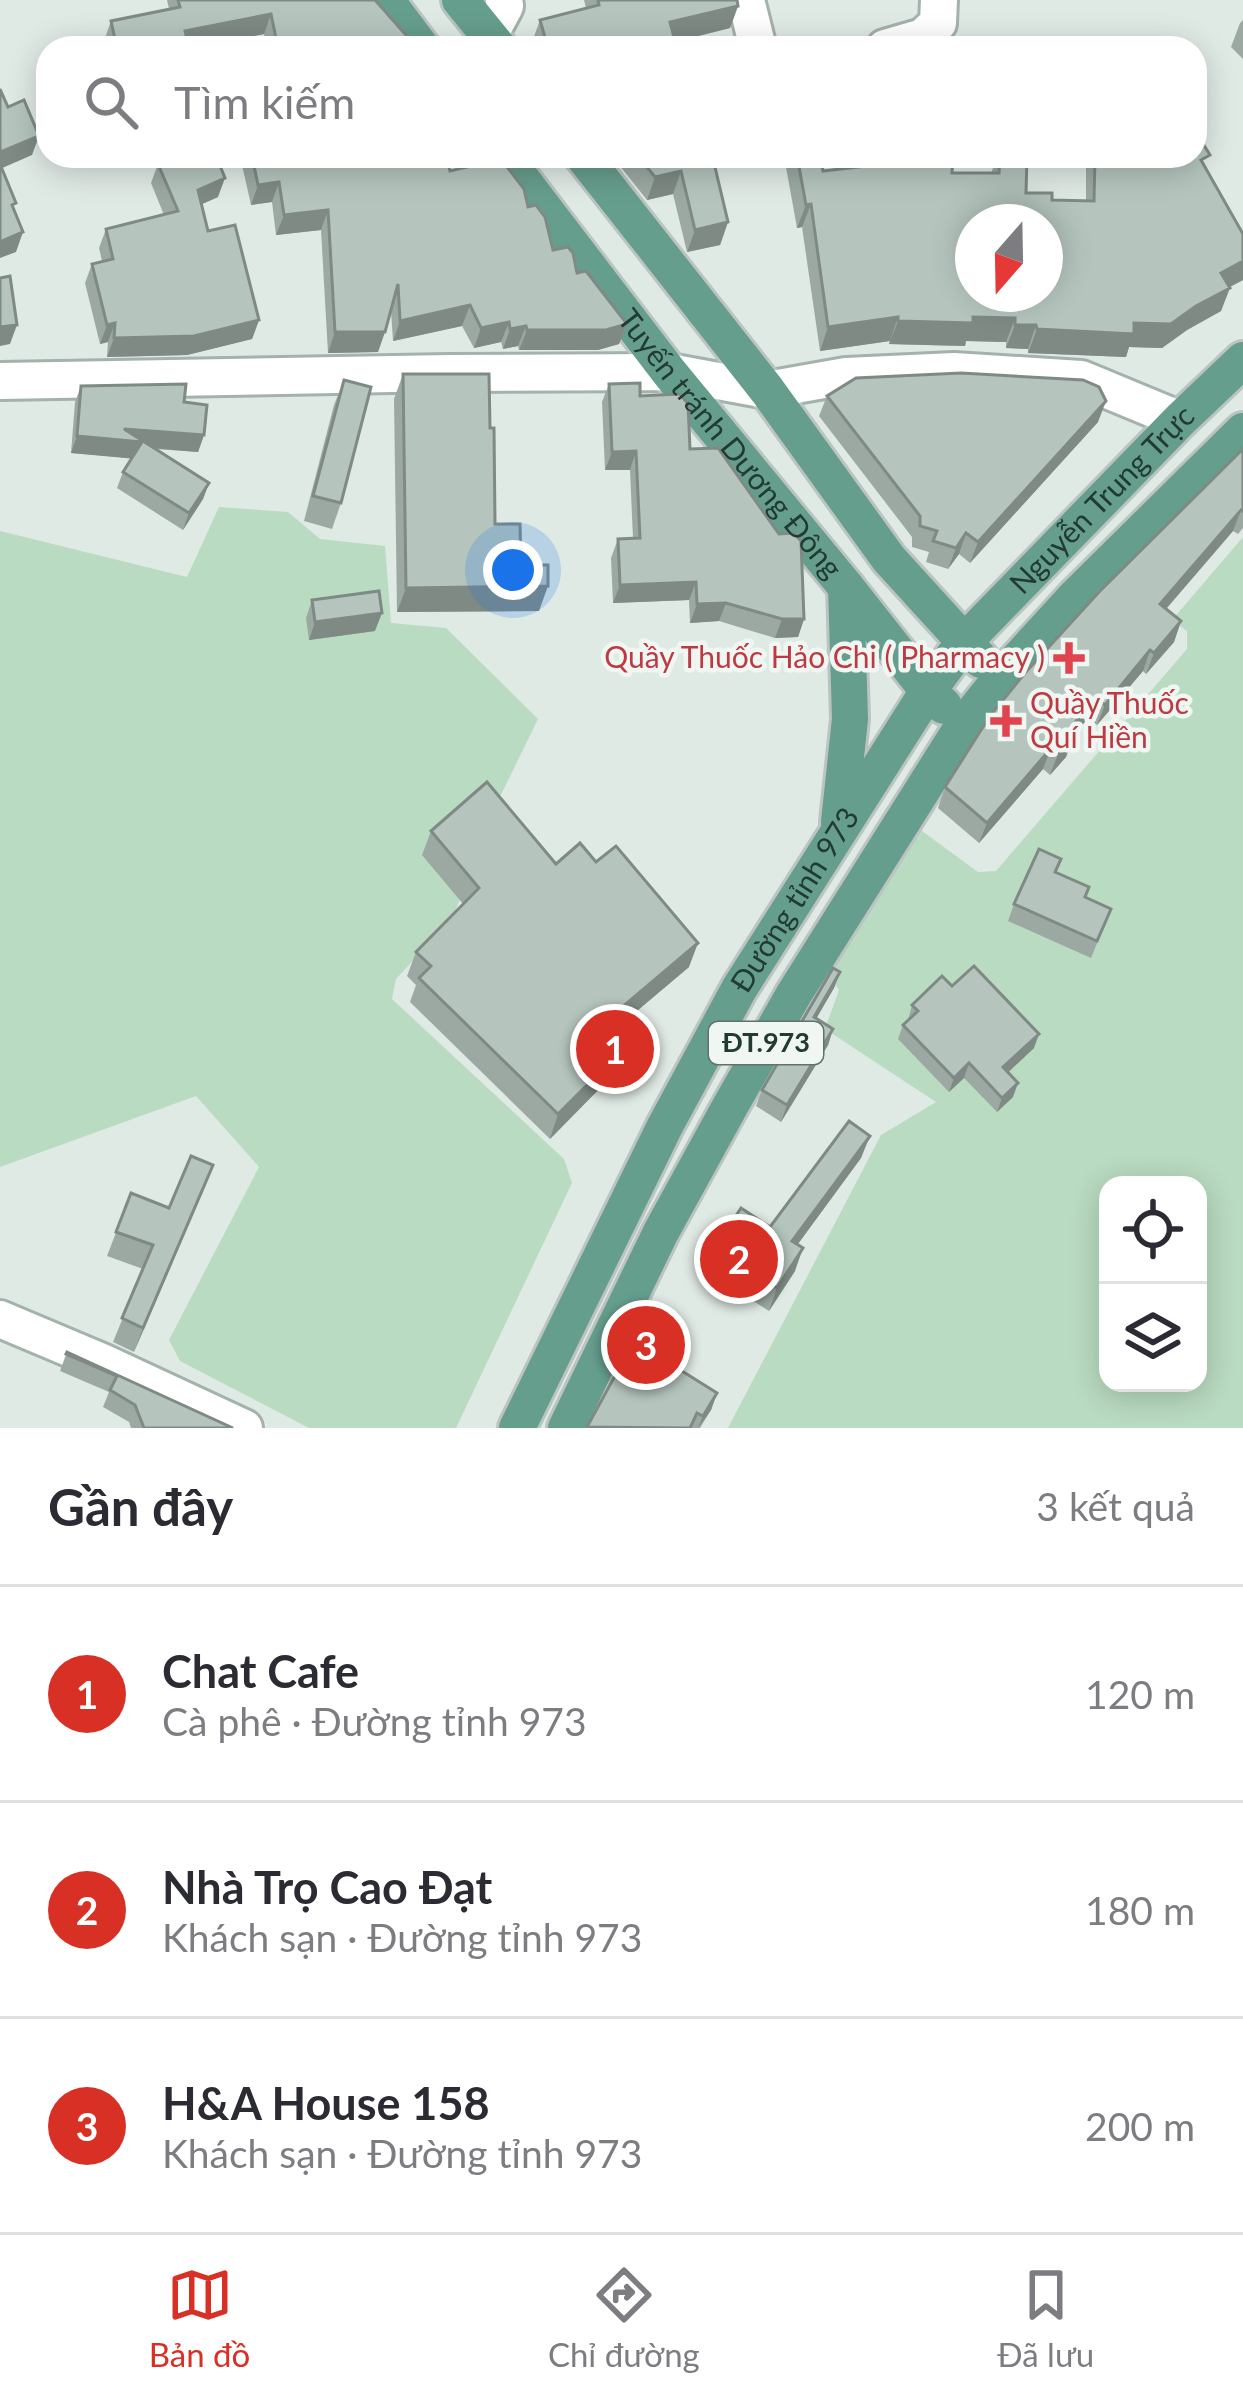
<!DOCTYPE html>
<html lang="vi">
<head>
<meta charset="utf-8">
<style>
	:root { --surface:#fff; --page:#f2f2f3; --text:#2b2b33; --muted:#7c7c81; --line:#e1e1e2; --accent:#d93025 }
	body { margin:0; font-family:Lato,sans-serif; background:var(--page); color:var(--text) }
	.controls { position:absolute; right:36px; bottom:36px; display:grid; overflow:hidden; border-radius:24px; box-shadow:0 6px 30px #0003 }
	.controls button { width:108px; height:108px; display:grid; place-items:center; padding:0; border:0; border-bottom:3px solid var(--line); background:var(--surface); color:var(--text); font:60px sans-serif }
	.compass { position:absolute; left:955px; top:204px; width:108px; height:108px; border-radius:50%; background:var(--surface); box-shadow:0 6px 30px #0003; rotate:200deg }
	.you { position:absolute; left:513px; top:570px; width:42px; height:42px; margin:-30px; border:9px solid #fff; border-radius:50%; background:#1a73e8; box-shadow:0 0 0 18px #1a73e833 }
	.badge { display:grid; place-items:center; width:78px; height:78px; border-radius:50%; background:var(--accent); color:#fff; font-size:39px; font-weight:700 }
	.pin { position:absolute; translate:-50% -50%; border:6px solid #fff; box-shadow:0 3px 12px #0006 }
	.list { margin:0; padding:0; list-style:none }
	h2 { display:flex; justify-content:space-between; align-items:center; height:156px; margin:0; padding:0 48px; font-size:51px }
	h2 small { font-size:39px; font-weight:400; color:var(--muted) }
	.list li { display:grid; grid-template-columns:78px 1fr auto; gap:36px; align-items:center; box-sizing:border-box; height:216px; padding:0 48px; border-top:3px solid var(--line) }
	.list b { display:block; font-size:45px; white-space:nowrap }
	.list p { margin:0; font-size:39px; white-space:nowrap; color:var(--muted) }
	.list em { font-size:39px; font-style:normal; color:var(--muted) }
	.icon { flex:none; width:66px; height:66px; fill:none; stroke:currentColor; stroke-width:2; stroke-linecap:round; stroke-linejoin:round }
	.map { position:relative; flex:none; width:1243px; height:1428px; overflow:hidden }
	.search { position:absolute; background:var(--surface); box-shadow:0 6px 30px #0003; left:36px; right:36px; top:36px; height:132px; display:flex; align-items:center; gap:30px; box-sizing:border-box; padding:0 42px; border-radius:36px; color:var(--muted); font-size:45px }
	.sheet { height:804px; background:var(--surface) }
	nav { display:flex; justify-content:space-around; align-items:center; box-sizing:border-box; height:168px; border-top:3px solid var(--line); background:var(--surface); font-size:33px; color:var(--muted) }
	nav a { display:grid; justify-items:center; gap:6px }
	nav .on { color:var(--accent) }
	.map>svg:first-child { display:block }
	.green { fill:#b9dbc1; fill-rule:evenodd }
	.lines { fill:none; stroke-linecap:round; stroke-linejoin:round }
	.minor-casing { stroke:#a3b2ac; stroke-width:42 }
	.major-casing { stroke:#bcc4c2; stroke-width:42 }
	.minor { stroke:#fff; stroke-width:36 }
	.major { stroke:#669e8d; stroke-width:36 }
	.wall { fill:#9ca9a3 }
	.shaded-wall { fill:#7f8a85 }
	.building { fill:#b5c5be; stroke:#7f8a85; stroke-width:3; fill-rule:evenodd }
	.health-dot { fill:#e0444e; stroke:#f0f7f3; stroke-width:4.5 }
	.labels { text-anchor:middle; stroke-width:9; stroke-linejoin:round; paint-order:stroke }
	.shield { fill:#f0f7f3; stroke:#5f736c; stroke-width:3 }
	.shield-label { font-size:27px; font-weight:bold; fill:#213a32 }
	.street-label { font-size:30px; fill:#213a32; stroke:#f0f7f3 }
	.health-label { font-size:30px; fill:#be3a42; stroke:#f0f7f3; text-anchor:end }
</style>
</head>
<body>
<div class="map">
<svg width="1243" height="1428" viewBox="0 0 1243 1428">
	<rect width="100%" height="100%" fill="#e0eae5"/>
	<g class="green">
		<path d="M219 507 288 512 320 539 385 546 391 623 446 628 538 719 497 803 453 917 396 979 392 999 564 1159 572 1183 456 1428H309L180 1361 169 1340 259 1167 196 1096 0 1167V531L187 577Z"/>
		<path d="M1243 537V1428H728L881 1135 936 1102 825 1029 839 990 828 974 909 832 922 831 978 872 996 871 1187 649V631L1172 620ZM1108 1185H1198V1383H1108Z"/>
	</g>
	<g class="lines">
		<defs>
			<g id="minor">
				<path d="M746 0 758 48"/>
				<path d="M489 36 505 6 504 0"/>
				<path d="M885 48 923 37 938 23 939 0"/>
				<path d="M0 381 449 373 669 372 767 390 846 376 954 371 1081 379 1180 420"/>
				<path d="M0 1319 102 1362 244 1428"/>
			</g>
			<g id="major">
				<path d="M386 0 422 48"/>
				<path d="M460 0 499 48"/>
				<path id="s1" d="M504 156 669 372 846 587 928 691 944 706"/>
				<path d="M583 156 767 390 889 559 981 660"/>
				<path d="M839 822 850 719 846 587"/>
				<path id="s2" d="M517 1428 665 1126 739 989 928 691 964 642 1180 420 1243 360"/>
				<path d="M566 1428 661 1232 728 1110 794 994 964 724 1000 679 1076 596 1243 431"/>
			</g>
		</defs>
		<use href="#minor" class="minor-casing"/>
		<use href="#major" class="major-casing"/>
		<use href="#minor" class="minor"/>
		<use href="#major" class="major"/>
	</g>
	<g class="wall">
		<path d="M167 0H375L414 48H267L264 34 194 48H105L104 41 111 21 169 9Z"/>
		<path d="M584 0H737L738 6 730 28 675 42 677 48H534L532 42 540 20 586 8Z"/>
		<path d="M1243 20V59L1231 47 1240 23Z"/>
		<path d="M240 156H446L450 171 528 207 553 250 627 324 619 344 598 350H519L518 346 503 349 501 342 474 348 462 326 393 341 391 311 378 352 328 353 321 230 276 235 272 202 251 205Z"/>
		<path d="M612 156H718L716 172 728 222 720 245 687 252 673 194 647 200Z"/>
		<path d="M784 156H820L823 171 895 163 898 156H953L952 173H991L998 156H1027L1026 193 1052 200 1086 201V167L1090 156H1195L1205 168 1243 234V280L1229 287 1221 311 1187 330 1162 348 1129 347 1126 357 1028 353V349L1006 348V342L966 341 965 346 889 344 890 341 820 351 802 227 797 228Z"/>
		<path d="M158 164 218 197 202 204 208 231 259 320 252 339 187 355 107 357 108 342 100 344 85 283 92 264 102 261 99 248 106 229 164 215 151 183Z"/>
		<path d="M403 374 490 428 495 524 521 565 539 611 397 612 394 399Z"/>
		<path d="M344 380 341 503 332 529 304 521 334 405Z"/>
		<path d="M609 384 640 396 690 449 804 619 798 637 775 638 719 621 690 623 689 600 613 603 611 558 618 539H633L630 470H605L602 402Z"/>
		<path d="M81 386 184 402 204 435 198 452 155 449 209 483 203 499 183 530 117 488 123 472 131 458 71 453 75 402Z"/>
		<path d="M827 396 1098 422 970 563 959 554 948 569 926 562 929 552 912 547V537L819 416Z"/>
		<path d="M1243 449V528L1238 534 1233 531 1166 609 1181 621 1174 642 1146 674 1143 671 1097 725 1088 718 1073 736 1066 757 1050 775 1043 769 979 843 938 808 945 787Z"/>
		<path d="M312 600 375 631 309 640 306 618Z"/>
		<path d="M431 831 556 864 689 967 628 1018 635 1027 626 1051 615 1061 608 1080 550 1139 410 1002 416 985 407 976 416 952 463 904 422 855Z"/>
		<path d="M1056 872 1085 897 1111 909 1091 958 1008 921 1014 904Z"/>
		<path d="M840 972 834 988 816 1018 833 1029 828 1045 781 1122 756 1106 762 1090Z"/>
		<path d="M952 986 1034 1048 1008 1072 1013 1097 997 1112 964 1078 949 1092 898 1039 903 1025 908 1020 912 1005Z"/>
		<path d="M861 1158 797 1245 795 1271 769 1311 706 1271 714 1249 770 1227Z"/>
		<path d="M213 1165 134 1352 113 1342 143 1269 107 1256 131 1193 169 1208Z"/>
		<path d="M634 1341 717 1393 711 1410 700 1428H587Z"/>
		<path d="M67 1352 233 1428H131L129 1422 103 1407 109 1392 60 1371Z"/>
	</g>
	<g class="shaded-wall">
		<path d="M738 6 730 28 662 45 670 22Z"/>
		<path d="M271 14 264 34 194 48H179L185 31Z"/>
		<path d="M583 39 580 48H547Z"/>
		<path d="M39 136 32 155 0 169V152Z"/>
		<path d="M681 171 673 194 647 200 655 177Z"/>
		<path d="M225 178 218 197 191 209 198 190Z"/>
		<path d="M279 182 272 202 251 205 258 185Z"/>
		<path d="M811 204 802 227 797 228 806 205Z"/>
		<path d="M328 210 321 230 276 235 284 215Z"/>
		<path d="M728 222 720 245 687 252 695 230Z"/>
		<path d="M23 232 16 252 0 258V242Z"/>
		<path d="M1243 261V280L1213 296 1221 273Z"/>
		<path d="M1230 288 1221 311 1187 330 1162 348 1129 347 1126 357 1028 353 1037 329 1134 323 1196 306Z"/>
		<path d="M470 305 462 326 393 341 400 321Z"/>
		<path d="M898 317 890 341 820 351 828 327Z"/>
		<path d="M973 317 1015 318 1006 342 966 341 965 346 889 344 898 321Z"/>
		<path d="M259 320 252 339 187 355 107 357 114 338Z"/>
		<path d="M509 322 501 342 474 348 481 328Z"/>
		<path d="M115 323 108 342 100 344 107 325Z"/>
		<path d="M627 324 619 344 598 350H519L527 330Z"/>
		<path d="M17 325 10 344 0 346V327Z"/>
		<path d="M1015 325H1036L1028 349 1006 348Z"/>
		<path d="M526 326 518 346 503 349 510 329Z"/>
		<path d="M335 332H385L378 352 328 353Z"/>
		<path d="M1106 401 1098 422 970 563 978 542Z"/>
		<path d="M124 429 204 435 198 452 140 447 136 459 71 453 77 436Z"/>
		<path d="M636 451 630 470H605L612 452Z"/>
		<path d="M209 483 203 499 183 530 189 513Z"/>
		<path d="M1241 510 1233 531 1153 624 1160 604Z"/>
		<path d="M966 533 959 554 948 569 956 548Z"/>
		<path d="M696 582 689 600 613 603 620 585Z"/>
		<path d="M548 586 539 611 397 612 406 588Z"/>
		<path d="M726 603 719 621 690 623 697 604Z"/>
		<path d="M382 613 375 631 309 640 315 622Z"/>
		<path d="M782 619H804L798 637 775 638Z"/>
		<path d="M1181 621 1174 642 1146 674 1154 653Z"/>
		<path d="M1150 650 1143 671 1097 725 1105 705Z"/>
		<path d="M1096 697 1088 718 1060 752 1067 732Z"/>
		<path d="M1073 737 1066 757 1050 775 1058 754Z"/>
		<path d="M1051 748 1043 769 979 843 987 823Z"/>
		<path d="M698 943 689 967 611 1033 620 1009Z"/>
		<path d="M840 972 834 988 808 1033 814 1017Z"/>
		<path d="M635 1027 626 1051 615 1061 608 1080 550 1139 558 1114 609 1049Z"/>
		<path d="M833 1029 828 1045 781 1122 787 1105Z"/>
		<path d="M1039 1034 1034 1048 998 1082 1003 1067Z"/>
		<path d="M969 1063 964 1078 949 1092 954 1078Z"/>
		<path d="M1018 1083 1013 1097 997 1112 1002 1098Z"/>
		<path d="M870 1136 861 1158 784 1263 792 1241Z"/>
		<path d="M213 1165 204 1189 134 1352 143 1328Z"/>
		<path d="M803 1248 795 1271 769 1311 777 1288Z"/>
		<path d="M717 1393 711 1410 698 1428 703 1416Z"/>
	</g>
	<g class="building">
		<path d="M178 0H375L413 43 414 48H278L271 14 185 31 189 48H117L111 21 180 7Z"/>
		<path d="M598 0H737L738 6 670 22 677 48H585L583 39 548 48 540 20 599 5Z"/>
		<path d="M0 89 8 107 24 100 39 136 0 152Z"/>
		<path d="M1195 131 1210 155 1201 160 1243 234V261L1221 273 1230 288 1196 306 1171 324 1134 323V334L1037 329 1036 325H1015V318L973 317V323L898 321V317L828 327 811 204 806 205 797 156H820L823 171 901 162V156H953L952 173H999L1000 156H1027L1026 193H1052V200L1094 201 1095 156H1195ZM973 222H1045V294H973Z"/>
		<path d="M177 156H216L225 178 198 190 208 231 235 225 259 320 194 336 114 338 115 323 107 325 92 264 113 259 106 229 178 211 158 164Z"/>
		<path d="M252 156H446L450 171 501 159 524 189 528 207 536 205 545 217 553 250 568 247 573 253 577 273 586 271 627 324 606 330H527L526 326 510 329 509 322 481 328 470 305 400 321 398 284 385 332H335L328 210 284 215 279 182 258 185Z"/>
		<path d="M638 156H718L720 162 714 163 728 222 695 230 681 171 655 177Z"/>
		<path d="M0 164 16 203 12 205 23 232 0 242Z"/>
		<path d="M10 276 17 325 0 327V278Z"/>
		<path d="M961 373 1083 380 1099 387 1106 401 978 542 966 533 956 548 933 541 937 531 920 526V516L827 396 856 378Z"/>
		<path d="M403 374H489L490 428H494L495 524H520L521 565H548V586L406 588Z"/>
		<path d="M344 380 371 387 341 503 313 496Z"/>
		<path d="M640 383V396L680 394 688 404 690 449 718 448 779 534 794 533 801 541 804 619H782L726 603 697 604 696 582 620 585 618 539 640 538 636 451 612 452 609 384Z"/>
		<path d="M186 384 184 402 207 405 204 435 124 429 209 483 189 513 123 472 142 442 77 436 81 386Z"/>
		<path d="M1243 449V511L1241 510 1160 604 1181 621 1154 653 1150 650 1105 705 1096 697 1067 732 1073 737 1058 754 1051 748 987 823 945 787 990 716 1025 673 1100 591Z"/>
		<path d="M379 591 382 613 315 622 312 600Z"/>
		<path d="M487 782 556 864 580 843 596 862 616 846 698 943 620 1009 635 1027 609 1049 616 1056 558 1114 419 978 431 966 416 952 479 888 431 831Z"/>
		<path d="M1039 849 1061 859 1055 872 1089 887 1085 897 1111 909 1097 941 1014 904Z"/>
		<path d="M974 966 1039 1034 1003 1067 1018 1083 1002 1098 969 1063 954 1078 903 1025 918 1011 912 1005 942 976 952 986Z"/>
		<path d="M833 968 840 972 814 1017 833 1029 787 1105 762 1090Z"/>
		<path d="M849 1121 870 1136 792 1241 803 1248 777 1288 714 1249 741 1208 770 1227Z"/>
		<path d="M191 1156 213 1165 143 1328 122 1318 153 1245 116 1232 131 1193 169 1208Z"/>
		<path d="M634 1341 717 1393 703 1416 697 1413 690 1428 587 1427Z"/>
		<path d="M67 1352 233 1428H144L135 1405 110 1390 117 1376 66 1354Z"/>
	</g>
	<g class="health-dot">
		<path d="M1063 640h12v12h12v12h-12v12h-12v-12h-12v-12h12z"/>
		<path d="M1000 703h12v12h12v12h-12v12h-12v-12h-12v-12h12z"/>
	</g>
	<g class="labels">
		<rect class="shield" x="709" y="1022" width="114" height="42" rx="9"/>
		<g class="shield-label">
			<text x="766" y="1052">ĐT.973</text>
		</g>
		<g class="street-label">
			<text dy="10" stroke="none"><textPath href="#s1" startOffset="366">Tuyến tránh Dương Đông</textPath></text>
			<text dy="10" stroke="none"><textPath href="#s2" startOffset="1104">Nguyễn Trung Trực</textPath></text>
			<text dy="10" stroke="none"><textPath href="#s2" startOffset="597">Đường tỉnh 973</textPath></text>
		</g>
		<g class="health-label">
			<text x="1045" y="668">Quầy Thuốc Hảo Chi ( Pharmacy )</text>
			<text x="1030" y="714" text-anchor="start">Quầy Thuốc<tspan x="1030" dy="34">Quí Hiền</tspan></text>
		</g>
	</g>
</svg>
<div class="controls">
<button><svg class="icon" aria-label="locate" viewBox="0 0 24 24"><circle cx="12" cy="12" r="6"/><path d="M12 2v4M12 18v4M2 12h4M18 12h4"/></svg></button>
<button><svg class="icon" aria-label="layers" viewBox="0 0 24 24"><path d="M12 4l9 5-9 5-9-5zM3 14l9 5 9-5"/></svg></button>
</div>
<svg class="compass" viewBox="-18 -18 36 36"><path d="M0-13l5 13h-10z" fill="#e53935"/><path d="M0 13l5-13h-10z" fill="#7c7c81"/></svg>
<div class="you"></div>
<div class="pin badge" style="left:615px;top:1049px">1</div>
<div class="pin badge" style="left:739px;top:1259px">2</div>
<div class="pin badge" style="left:646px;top:1345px">3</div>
<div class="search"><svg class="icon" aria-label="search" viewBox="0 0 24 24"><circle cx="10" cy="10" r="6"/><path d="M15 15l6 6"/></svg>Tìm kiếm</div>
</div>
<section class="sheet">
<h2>Gần đây<small>3 kết quả</small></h2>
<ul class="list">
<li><span class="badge">1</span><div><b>Chat Cafe</b><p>Cà phê · Đường tỉnh 973</p></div><em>120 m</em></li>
<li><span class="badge">2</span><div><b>Nhà Trọ Cao Đạt</b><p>Khách sạn · Đường tỉnh 973</p></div><em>180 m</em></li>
<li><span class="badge">3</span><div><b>H&amp;A House 158</b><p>Khách sạn · Đường tỉnh 973</p></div><em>200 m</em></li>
</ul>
</section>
<nav>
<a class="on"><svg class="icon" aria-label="map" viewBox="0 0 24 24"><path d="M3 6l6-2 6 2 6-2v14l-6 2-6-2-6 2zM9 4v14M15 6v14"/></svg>Bản đồ</a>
<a><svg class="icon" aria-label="directions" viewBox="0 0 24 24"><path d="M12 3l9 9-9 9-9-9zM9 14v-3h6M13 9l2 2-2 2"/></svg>Chỉ đường</a>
<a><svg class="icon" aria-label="saved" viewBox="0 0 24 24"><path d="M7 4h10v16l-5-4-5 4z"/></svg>Đã lưu</a>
</nav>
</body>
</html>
